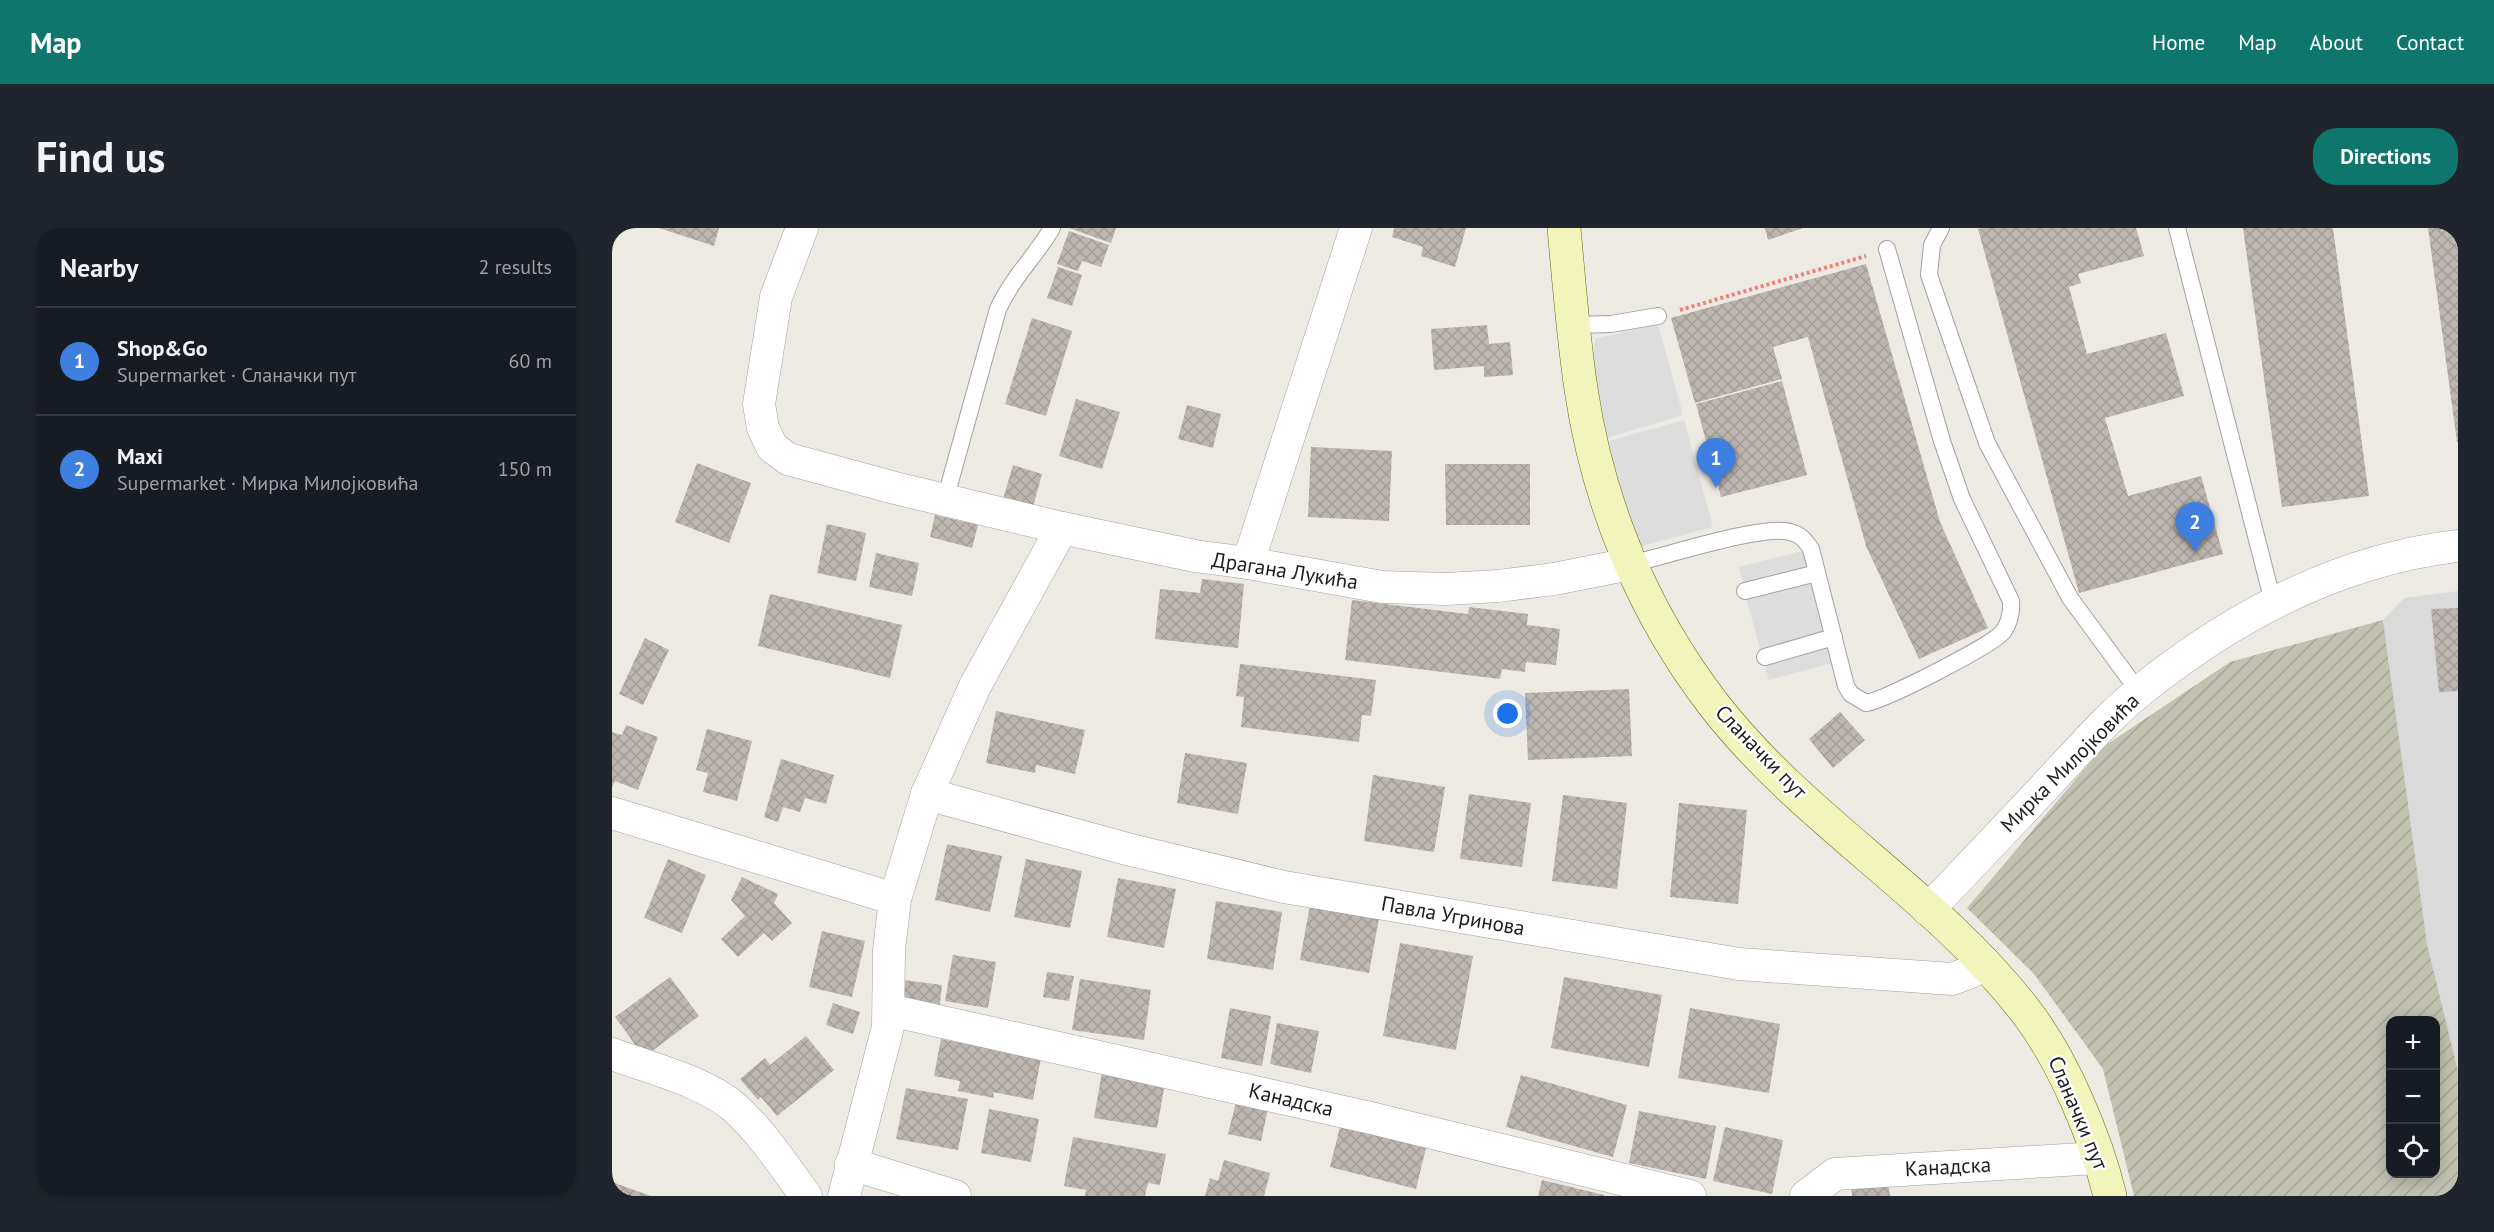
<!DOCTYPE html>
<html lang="en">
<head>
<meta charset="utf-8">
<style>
	:root { --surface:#171b24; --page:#20242c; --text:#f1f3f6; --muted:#9ea1a6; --line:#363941; --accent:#0f766e }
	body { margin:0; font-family:"PT Sans",sans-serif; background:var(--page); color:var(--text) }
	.controls { position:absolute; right:18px; bottom:18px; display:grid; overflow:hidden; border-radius:12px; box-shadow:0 3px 15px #0003 }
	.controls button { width:54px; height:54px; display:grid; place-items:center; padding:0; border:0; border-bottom:2px solid var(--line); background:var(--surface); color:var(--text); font:30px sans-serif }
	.you { position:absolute; left:896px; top:486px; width:21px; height:21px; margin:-15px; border:4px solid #fff; border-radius:50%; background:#1a73e8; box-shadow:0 0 0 9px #1a73e833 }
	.badge { display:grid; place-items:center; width:39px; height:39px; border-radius:50%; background:var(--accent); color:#fff; font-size:20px; font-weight:700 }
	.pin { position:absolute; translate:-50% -50px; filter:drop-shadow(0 2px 3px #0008) }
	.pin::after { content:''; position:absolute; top:32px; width:21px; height:18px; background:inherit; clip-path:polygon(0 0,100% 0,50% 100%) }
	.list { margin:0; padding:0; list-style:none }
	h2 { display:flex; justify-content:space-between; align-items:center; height:78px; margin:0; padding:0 24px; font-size:26px }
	h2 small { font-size:20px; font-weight:400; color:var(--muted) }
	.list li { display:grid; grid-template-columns:39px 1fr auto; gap:18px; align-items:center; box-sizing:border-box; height:108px; padding:0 24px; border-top:2px solid var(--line) }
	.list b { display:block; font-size:22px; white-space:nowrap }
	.list p { margin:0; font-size:20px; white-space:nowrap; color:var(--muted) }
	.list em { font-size:20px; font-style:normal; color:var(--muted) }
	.icon { flex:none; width:33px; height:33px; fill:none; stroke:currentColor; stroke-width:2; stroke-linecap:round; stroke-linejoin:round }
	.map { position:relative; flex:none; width:1846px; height:968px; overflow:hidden; border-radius:24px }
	header { display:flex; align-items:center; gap:36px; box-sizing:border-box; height:84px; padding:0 30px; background:var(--accent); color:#fff }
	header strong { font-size:28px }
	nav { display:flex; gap:33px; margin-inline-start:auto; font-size:21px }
	.intro { display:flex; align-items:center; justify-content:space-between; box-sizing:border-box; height:144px; padding:0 36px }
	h1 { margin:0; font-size:42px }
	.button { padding:15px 27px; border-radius:24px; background:var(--accent); color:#fff; font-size:21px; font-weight:700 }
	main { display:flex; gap:36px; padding:0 36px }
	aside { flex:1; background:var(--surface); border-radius:24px; box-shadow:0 3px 15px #0003 }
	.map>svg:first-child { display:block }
	.residential { fill:#dbdada }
	.construction { fill:url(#construction-furrows); fill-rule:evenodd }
	.parking { fill:#ddd }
	.building { fill:url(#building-cross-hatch) }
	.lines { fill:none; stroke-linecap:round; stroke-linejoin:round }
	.lane-casing { stroke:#a1a1a1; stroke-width:18 }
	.street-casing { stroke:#a1a1a1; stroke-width:33 }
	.secondary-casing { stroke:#616a0e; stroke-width:34 }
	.path { stroke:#ee8074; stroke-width:4; stroke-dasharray:3 3; stroke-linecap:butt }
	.lane { stroke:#fff; stroke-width:16 }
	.street { stroke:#fff; stroke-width:32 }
	.secondary { stroke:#f1f4bb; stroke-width:33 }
	.labels { text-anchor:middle; stroke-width:5; stroke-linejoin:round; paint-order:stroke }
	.street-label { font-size:21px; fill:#1d1d1d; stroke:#fff }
</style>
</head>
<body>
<header>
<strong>Map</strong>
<nav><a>Home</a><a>Map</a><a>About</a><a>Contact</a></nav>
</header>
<div class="intro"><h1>Find us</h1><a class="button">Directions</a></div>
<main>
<aside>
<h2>Nearby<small>2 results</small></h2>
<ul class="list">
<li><span class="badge" style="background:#3f7fe0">1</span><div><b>Shop&amp;Go</b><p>Supermarket · Сланачки пут</p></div><em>60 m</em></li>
<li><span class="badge" style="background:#3f7fe0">2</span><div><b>Maxi</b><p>Supermarket · Мирка Милојковића</p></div><em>150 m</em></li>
</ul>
</aside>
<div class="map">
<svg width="1846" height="968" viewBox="0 0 1846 968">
	<defs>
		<pattern id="construction-furrows" width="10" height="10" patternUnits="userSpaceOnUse" patternTransform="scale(1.5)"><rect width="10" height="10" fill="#c1c1b0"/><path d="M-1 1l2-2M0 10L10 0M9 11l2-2" fill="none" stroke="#a5a597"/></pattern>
		<pattern id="building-cross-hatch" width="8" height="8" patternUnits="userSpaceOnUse" patternTransform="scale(1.5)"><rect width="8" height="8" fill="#bdb6b0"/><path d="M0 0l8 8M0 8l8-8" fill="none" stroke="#a29c97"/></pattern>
	</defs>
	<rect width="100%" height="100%" fill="#edeae4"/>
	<path class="residential" d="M1846 363V843L1815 716 1771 392 1792 370Z"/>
	<path class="construction" d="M1771 392 1815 716 1846 843V968H1522L1491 841 1422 746 1355 680 1491 519 1618 434ZM1778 792H1824V946H1778Z"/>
	<g class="parking">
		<path d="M1046 96 1071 187 992 211 979 150 983 111Z"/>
		<path d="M1072 192 1101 299 1023 320 993 214Z"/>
		<path d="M1191 323 1196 341 1132 358 1127 339Z"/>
		<path d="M1199 352 1214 406 1149 424 1134 370Z"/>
		<path d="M1216 417 1221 435 1157 452 1152 433Z"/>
	</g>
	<g class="building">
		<path d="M47 0H107L102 18Z"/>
		<path d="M457 0H504L499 15Z"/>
		<path d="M782 0H854L843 39 809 28 811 19 780 9Z"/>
		<path d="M1153 0H1191L1156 12Z"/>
		<path d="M1371 0H1524L1532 28 1466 46 1469 55 1457 59 1475 126 1554 105 1572 168 1493 190 1516 268 1589 248 1611 326 1467 365 1366 1Z"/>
		<path d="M1631 0H1721L1757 268 1670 279Z"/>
		<path d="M1816 0H1846V214H1845Z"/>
		<path d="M457 3 497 17 489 39 470 33 466 43 445 36Z"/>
		<path d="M1254 36 1328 294 1376 400 1307 431 1254 318 1196 109 1161 119 1170 151 1083 175 1059 90Z"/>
		<path d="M446 39 470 47 460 78 435 70Z"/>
		<path d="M420 90 460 103 434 188 393 176Z"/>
		<path d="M875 97 877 116 898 114 901 147 872 149V138L822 142 819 101Z"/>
		<path d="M1170 153 1195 247 1109 269 1084 176Z"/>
		<path d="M464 171 508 184 490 241 447 228Z"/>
		<path d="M575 177 609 186 601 220 566 211Z"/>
		<path d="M699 219 780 223 777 293 696 289Z"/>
		<path d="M85 235 139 255 117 315 63 294Z"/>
		<path d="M833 236H918V297H834Z"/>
		<path d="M401 237 430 246 419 286 389 278Z"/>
		<path d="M323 287 366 297 360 320 318 309Z"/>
		<path d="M215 296 254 305 244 353 205 345Z"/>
		<path d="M264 325 307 335 300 368 257 359Z"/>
		<path d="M590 351 632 356 626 420 543 411 548 361 588 365Z"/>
		<path d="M158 366 290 397 278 450 146 418Z"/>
		<path d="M740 372 856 386 857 379 916 386 915 397 948 401 944 437 914 434 913 444 890 441 888 451 733 432Z"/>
		<path d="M1846 380V463L1827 464 1819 381Z"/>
		<path d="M33 410 57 422 31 477 7 466Z"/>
		<path d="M628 436 764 452 759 488 750 487 747 514 629 499 632 469 624 468Z"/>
		<path d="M1017 461 1020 528 916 532 913 465Z"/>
		<path d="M384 483 473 502 463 546 424 537 423 545 374 535Z"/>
		<path d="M1228 484 1253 512 1221 540 1197 511Z"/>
		<path d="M14 497 46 509 26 562 3 553 0 559V504L10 507Z"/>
		<path d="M95 501 140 513 125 573 91 564 96 545 84 542Z"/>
		<path d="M573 525 635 535 626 586 565 575Z"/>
		<path d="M169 531 222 547 214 576 193 570 188 584 171 579 166 594 152 589Z"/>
		<path d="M761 547 833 559 822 624 752 613Z"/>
		<path d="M857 566 919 575 910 639 848 631Z"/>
		<path d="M951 567 1015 575 1005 661 940 653Z"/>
		<path d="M1067 575 1135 582 1126 676 1058 669Z"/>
		<path d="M335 616 390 628 378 684 323 672Z"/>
		<path d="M56 631 94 647 70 705 32 690Z"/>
		<path d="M414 631 470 643 458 700 402 689Z"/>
		<path d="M130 649 166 666 162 675 180 695 160 713 152 705 126 729 109 711 133 688 119 672Z"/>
		<path d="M506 650 564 661 552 720 495 709Z"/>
		<path d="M604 673 670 684 661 742 595 731Z"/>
		<path d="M698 677 767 690 757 745 688 732Z"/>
		<path d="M210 703 253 713 240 769 197 759Z"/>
		<path d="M788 715 861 728 844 822 771 808Z"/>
		<path d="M341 727 384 734 376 780 333 773Z"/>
		<path d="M435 744 462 748 457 773 431 769Z"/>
		<path d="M58 749 87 788 32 829 3 789Z"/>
		<path d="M952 749 1050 767 1037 839 939 820Z"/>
		<path d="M468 751 539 762 532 812 460 802Z"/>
		<path d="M291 752 330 757 327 785 288 779Z"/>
		<path d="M221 775 248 784 241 806 214 797Z"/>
		<path d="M618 780 659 788 650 838 609 830Z"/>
		<path d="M1078 780 1168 796 1157 865 1066 850Z"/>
		<path d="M665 795 707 803 699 845 658 836Z"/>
		<path d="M194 808 222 842 165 888 149 869 146 872 128 851 153 830 158 837Z"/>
		<path d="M329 811 429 830 421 872 381 864 382 870 346 863 348 853 322 848Z"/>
		<path d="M490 844 553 855 545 900 482 890Z"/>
		<path d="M909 847 1015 877 1001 929 894 899Z"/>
		<path d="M294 860 356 871 346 922 284 911Z"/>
		<path d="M624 874 656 881 649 913 616 906Z"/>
		<path d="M377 881 427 891 419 934 369 925Z"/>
		<path d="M1027 883 1104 898 1094 951 1017 935Z"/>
		<path d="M729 895 815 916 804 961 718 939Z"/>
		<path d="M1113 899 1171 912 1160 966 1101 953Z"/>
		<path d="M461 909 554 926 548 957 536 955 533 968H473L474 962 452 958Z"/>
		<path d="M612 932 658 945 652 968H593L598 950 606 953Z"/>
		<path d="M930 952 992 967V968H926Z"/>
		<path d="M0 954 39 968H0Z"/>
		<path d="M1276 954 1278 968H1240L1239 957Z"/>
	</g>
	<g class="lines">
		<defs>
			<g id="lane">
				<path d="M1329 0 1320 17 1317 47 1375 215 1458 370 1527 464"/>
				<path d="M1565 0 1661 374"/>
				<path d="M961 97 999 96 1046 88"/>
				<path d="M333 272 386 81C400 50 423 29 440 0"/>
				<path d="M1018 336C1051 329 1151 296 1178 304 1188 306 1193 312 1199 321L1234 458 1239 466 1254 475C1273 472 1379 418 1391 404 1398 394 1400 385 1399 373L1350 271 1330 213 1275 21"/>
				<path d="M1133 363 1205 345"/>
				<path d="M1153 429 1222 409"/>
			</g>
			<g id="street">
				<path d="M190 0 164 69 147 176 151 200 160 219 176 231 283 260 450 300 583 328 636 335 770 359 834 361 886 358 942 351 1018 336"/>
				<path d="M636 335 744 0"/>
				<path d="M315 566 515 621 672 659 1127 736 1340 751 1359 744 1372 734"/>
				<path d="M0 585 283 671"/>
				<path d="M1316 682C1358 638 1400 594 1441 550 1469 520 1496 489 1528 463 1621 388 1726 332 1846 318"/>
				<path d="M277 782 759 890 1078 968"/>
				<path d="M0 826C37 840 92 853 122 879 149 903 172 938 194 968"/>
				<path d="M239 936 343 968"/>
				<path d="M232 968 276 799 277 722 283 671 315 566 363 458 450 300"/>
				<path d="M1194 968 1223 946 1486 930"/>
			</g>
			<path id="secondary" d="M952 0C957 54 961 108 969 161 986 276 1031 385 1102 477 1192 593 1326 668 1415 785 1451 832 1484 910 1498 968"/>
		</defs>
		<use href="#lane" class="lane-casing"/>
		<use href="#street" class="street-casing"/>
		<use href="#secondary" class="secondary-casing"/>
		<path class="path" d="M1068 82 1254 28"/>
		<use href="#lane" class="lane"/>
		<use href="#street" class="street"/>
		<use href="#secondary" class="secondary"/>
	</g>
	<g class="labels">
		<g class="street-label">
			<text transform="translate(673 343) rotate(9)" y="7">Драгана Лукића</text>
			<text transform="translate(1149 524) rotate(46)" y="7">Сланачки пут</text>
			<text transform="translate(1458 535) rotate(-45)" y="7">Мирка Милојковића</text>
			<text transform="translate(841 688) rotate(10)" y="7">Павла Угринова</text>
			<text transform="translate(679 872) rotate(13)" y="7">Канадска</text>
			<text transform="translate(1466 885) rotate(67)" y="7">Сланачки пут</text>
			<text transform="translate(1336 939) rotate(-3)" y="7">Канадска</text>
		</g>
	</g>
</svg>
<div class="controls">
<button>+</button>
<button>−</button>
<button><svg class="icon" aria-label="locate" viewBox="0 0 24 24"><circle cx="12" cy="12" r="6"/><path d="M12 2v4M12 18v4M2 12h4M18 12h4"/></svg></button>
</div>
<div class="you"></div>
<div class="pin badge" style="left:1104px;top:260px;background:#3f7fe0">1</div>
<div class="pin badge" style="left:1583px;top:324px;background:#3f7fe0">2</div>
</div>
</main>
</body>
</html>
